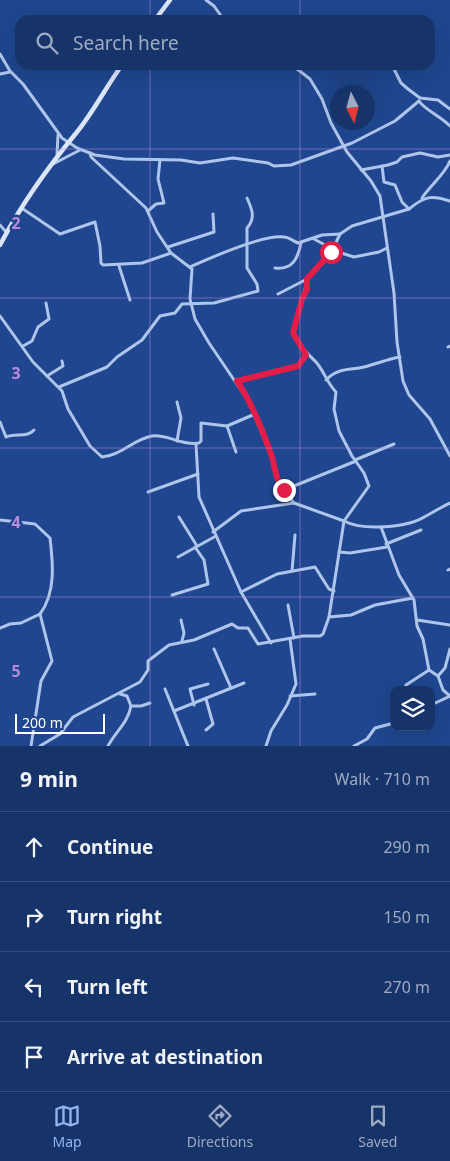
<!DOCTYPE html>
<html lang="en">
<head>
<meta charset="utf-8">
<style>
	:root { --surface:#17346a; --page:#203c70; --text:#f1f3f6; --muted:#9eaac1; --line:#364f7e; --accent:#95b2f1 }
	body { margin:0; font-family:"Noto Sans",sans-serif; background:var(--page); color:var(--text) }
	.controls { position:absolute; right:15px; bottom:15px; display:grid; overflow:hidden; border-radius:10px; box-shadow:0 5px 20px #0002 }
	.controls button { width:45px; height:45px; display:grid; place-items:center; padding:0; border:0; border-bottom:1px solid var(--line); background:var(--surface); color:var(--text); font:25px sans-serif }
	.compass { position:absolute; left:330px; top:85px; width:45px; height:45px; border-radius:50%; background:var(--surface); box-shadow:0 5px 20px #0002; rotate:174deg }
	.scale { position:absolute; left:15px; bottom:12px; width:90px; box-sizing:border-box; padding-left:5px; border:2px solid #fff; border-top:0; font-size:14px; line-height:18px; white-space:nowrap; color:#fff; -webkit-text-stroke:4px #1f468e; paint-order:stroke }
	.stop { position:absolute; width:15px; height:15px; margin:-11px; border:4px solid #e11d48; border-radius:50%; background:#fff }
	.stop.end { background:#e11d48; border-color:#fff; box-shadow:0 1px 5px #0008 }
	.list { margin:0; padding:0; list-style:none }
	h2 { display:flex; justify-content:space-between; align-items:center; height:65px; margin:0; padding:0 20px; font-size:21px }
	h2 small { font-size:16px; font-weight:400; color:var(--muted) }
	.list li { display:grid; grid-template-columns:32px 1fr auto; gap:15px; align-items:center; box-sizing:border-box; height:70px; padding:0 20px; border-top:1px solid var(--line) }
	.list b { display:block; font-size:19px; white-space:nowrap }
	.list em { font-size:16px; font-style:normal; color:var(--muted) }
	.icon { flex:none; width:28px; height:28px; fill:none; stroke:currentColor; stroke-width:2; stroke-linecap:round; stroke-linejoin:round }
	.map { position:relative; flex:none; width:450px; height:746px; overflow:hidden }
	.search { position:absolute; background:var(--surface); box-shadow:0 5px 20px #0002; left:15px; right:15px; top:15px; height:55px; display:flex; align-items:center; gap:12px; box-sizing:border-box; padding:0 18px; border-radius:15px; color:var(--muted); font-size:19px }
	.sheet { height:345px; background:var(--surface) }
	nav { display:flex; justify-content:space-around; align-items:center; box-sizing:border-box; height:70px; border-top:1px solid var(--line); background:var(--surface); font-size:14px; color:var(--muted) }
	nav a { display:grid; justify-items:center; gap:2px }
	nav .on { color:var(--accent) }
	.map>svg:first-child { display:block }
	.lines { fill:none; stroke-linecap:round; stroke-linejoin:round }
	.street { stroke:#aec5ec; stroke-width:3 }
	.secondary { stroke:#dae5f9; stroke-width:4.5 }
	.route { stroke:#e11d48; stroke-width:6 }
	.grid { fill:none; stroke:#b68bdc; stroke-width:1; stroke-opacity:0.55 }
	.grid-label { font-size:16px; text-anchor:middle; font-weight:bold; fill:#b68bdc; stroke:#1f468e; stroke-width:5; stroke-linejoin:round; paint-order:stroke }
</style>
</head>
<body>
<div class="map">
<svg width="450" height="746" viewBox="0 0 450 746">
	<rect width="100%" height="100%" fill="#1f468e"/>
	<g class="lines">
		<g class="street">
			<path d="M206 0 214 6 224 20"/>
			<path d="M0 54 10 71 23 84 62 138 77 148 95 155 124 159 181 160 200 163 233 158 268 163 274 166 291 165 352 143 395 121 419 101"/>
			<path d="M292 65 310 79 322 99 331 123 347 152 371 181 380 196 394 293 397 342 403 381 409 395 430 419 450 456"/>
			<path d="M392 65 401 83 408 89 420 98 438 100 450 109"/>
			<path d="M0 74 10 72"/>
			<path d="M419 101C425 110 440 116 450 126"/>
			<path d="M90 153 91 157 146 208 157 232 171 253 192 269 190 299 195 319 209 343 249 402 271 456 280 486 294 503 344 521 329 617"/>
			<path d="M57 154 58 135"/>
			<path d="M53 164 80 150"/>
			<path d="M382 166 384 182 395 185 402 202 409 209C425 196 431 195 450 201"/>
			<path d="M361 170 388 165 397 162 402 157 420 153 438 157 450 155"/>
			<path d="M422 198C430 186 445 174 450 161"/>
			<path d="M23 209 60 234 95 222 100 246 101 263 103 265 142 263 171 253"/>
			<path d="M148 211 156 204 164 203 158 179 160 160"/>
			<path d="M0 225 7 233"/>
			<path d="M314 239 338 252 354 257 379 252 387 248"/>
			<path d="M168 247 214 232 213 214"/>
			<path d="M119 266 130 300"/>
			<path d="M190 267C210 258 263 234 284 237 289 237 293 241 298 243L322 235 340 234"/>
			<path d="M275 268C293 270 298 258 301 243"/>
			<path d="M307 279C305 297 295 316 294 335 300 347 307 353 316 362 324 371 327 383 336 392L334 409 339 431 352 456 364 473 369 486 344 521C363 531 407 528 426 516 434 512 441 507 450 503"/>
			<path d="M278 294 309 278 330 255 340 234 352 226 409 209"/>
			<path d="M0 316 33 362 62 391 68 409 90 446 102 457C120 456 134 439 152 436 168 434 182 446 199 443L201 441V423L227 426 255 414"/>
			<path d="M23 346 32 341 38 327 49 319 46 303"/>
			<path d="M448 347 450 346"/>
			<path d="M47 376 63 366 62 361"/>
			<path d="M326 380C339 366 353 371 368 366 379 363 388 359 400 357"/>
			<path d="M237 381 298 366 306 355"/>
			<path d="M59 387 107 367 117 357 142 340 160 316 175 313 182 304 214 303 258 291 257 284 247 268V228C256 218 252 209 247 198"/>
			<path d="M177 402 181 418 177 441"/>
			<path d="M0 422 6 437C16 433 27 438 34 430"/>
			<path d="M227 426 236 452"/>
			<path d="M196 444 199 497 241 592 271 643"/>
			<path d="M355 460 394 444"/>
			<path d="M284 490 356 461"/>
			<path d="M148 492 198 474"/>
			<path d="M179 517 197 546"/>
			<path d="M0 520 35 524 50 538C53 563 56 593 40 614L52 661 41 681 31 746"/>
			<path d="M381 527 399 575 414 600 417 626 423 639 429 670 406 685 404 690"/>
			<path d="M213 532 241 511 294 503"/>
			<path d="M386 544 421 530"/>
			<path d="M339 552 350 553 387 547"/>
			<path d="M178 557 216 536"/>
			<path d="M448 570 450 569"/>
			<path d="M292 571 295 535"/>
			<path d="M241 592 277 574 315 567 329 589 334 591"/>
			<path d="M172 595 208 584 204 560 195 547"/>
			<path d="M288 605 294 638"/>
			<path d="M181 620 184 633 182 641"/>
			<path d="M417 620 450 625"/>
			<path d="M0 628 10 624 21 623 40 614"/>
			<path d="M214 649 231 688"/>
			<path d="M429 670 438 676 445 668 450 649"/>
			<path d="M438 676 443 690 450 696"/>
			<path d="M165 689 188 746"/>
			<path d="M120 694 127 696 131 706H141L150 703"/>
			<path d="M290 696 315 694"/>
			<path d="M194 705 190 689 208 684"/>
			<path d="M431 705 450 696"/>
			<path d="M174 711 244 683"/>
			<path d="M206 730 213 724 206 699"/>
			<path d="M40 746 60 734 73 717 140 682 148 670V661L169 645 194 640 232 624 238 628H248L258 644 303 636H320L323 634 329 617 351 615 375 605 413 598"/>
			<path d="M108 746C115 732 128 723 131 706"/>
			<path d="M266 746 271 731 287 705 296 684 290 639"/>
			<path d="M354 746 367 739 375 728 394 723"/>
		</g>
		<g class="secondary">
			<path d="M155 20 170 0"/>
			<path d="M0 245C21 205 48 167 77 132 94 111 106 87 122 65"/>
		</g>
	</g>
	<g class="lines">
		<path class="route" d="M284 490C276 481 275 468 272 457 263 431 252 403 237 381L298 366 306 355 293 333 302 299 307 289V279L331 252"/>
	</g>
	<path class="grid" d="M150 0V20M300 0V20M150 65V746M300 65V746M0 149H450M0 298H450M0 448H450M0 597H450"/>
	<g class="grid-label">
		<text x="16" y="229">2</text>
		<text x="16" y="379">3</text>
		<text x="16" y="528">4</text>
		<text x="16" y="677">5</text>
	</g>
</svg>
<div class="controls">
<button><svg class="icon" aria-label="layers" viewBox="0 0 24 24"><path d="M12 4l9 5-9 5-9-5zM3 14l9 5 9-5"/></svg></button>
</div>
<svg class="compass" viewBox="-18 -18 36 36"><path d="M0-13l5 13h-10z" fill="#e53935"/><path d="M0 13l5-13h-10z" fill="#9eaac1"/></svg>
<div class="scale">200 m</div>
<div class="stop" style="left:331px;top:252px"></div>
<div class="stop end" style="left:284px;top:490px"></div>
<div class="search"><svg class="icon" aria-label="search" viewBox="0 0 24 24"><circle cx="10" cy="10" r="6"/><path d="M15 15l6 6"/></svg>Search here</div>
</div>
<section class="sheet">
<h2>9 min<small>Walk · 710 m</small></h2>
<ul class="list">
<li><svg class="icon" aria-label="ahead" viewBox="0 0 24 24"><path d="M12 20V5M6 11l6-6 6 6"/></svg><div><b>Continue</b></div><em>290 m</em></li>
<li><svg class="icon" aria-label="right" viewBox="0 0 24 24"><path d="M7 20v-9h11M14 6l5 5-5 5"/></svg><div><b>Turn right</b></div><em>150 m</em></li>
<li><svg class="icon" aria-label="left" viewBox="0 0 24 24"><path d="M17 20v-9H6M10 6l-5 5 5 5"/></svg><div><b>Turn left</b></div><em>270 m</em></li>
<li><svg class="icon" aria-label="arrive" viewBox="0 0 24 24"><path d="M6 21V4h12l-3 4 3 4H6"/></svg><div><b>Arrive at destination</b></div></li>
</ul>
</section>
<nav>
<a class="on"><svg class="icon" aria-label="map" viewBox="0 0 24 24"><path d="M3 6l6-2 6 2 6-2v14l-6 2-6-2-6 2zM9 4v14M15 6v14"/></svg>Map</a>
<a><svg class="icon" aria-label="directions" viewBox="0 0 24 24"><path d="M12 3l9 9-9 9-9-9zM9 14v-3h6M13 9l2 2-2 2"/></svg>Directions</a>
<a><svg class="icon" aria-label="saved" viewBox="0 0 24 24"><path d="M7 4h10v16l-5-4-5 4z"/></svg>Saved</a>
</nav>
</body>
</html>
